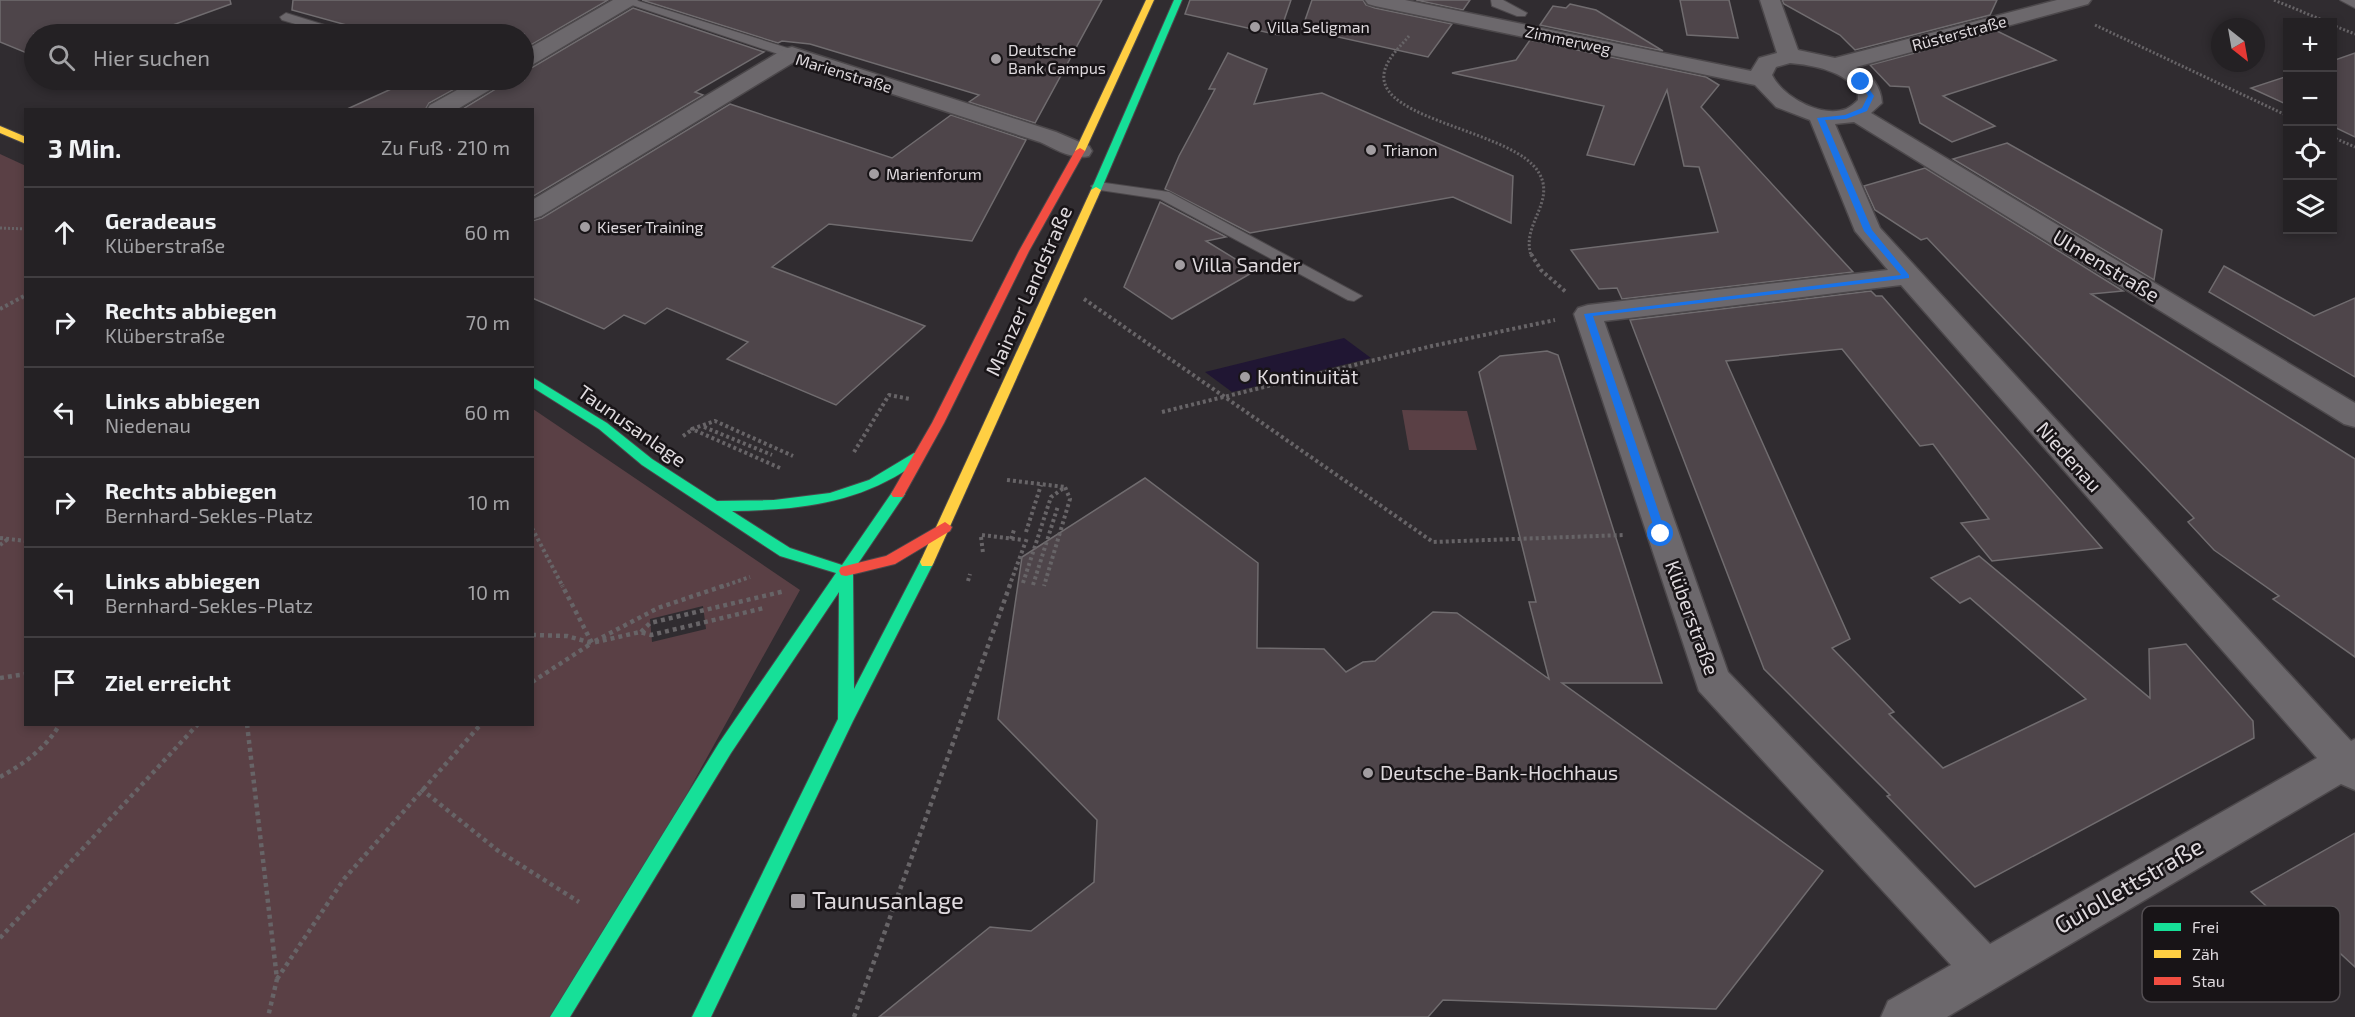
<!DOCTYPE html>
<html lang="de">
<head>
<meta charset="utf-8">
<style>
	:root { --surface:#242124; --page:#2c292c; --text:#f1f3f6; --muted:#a3a3a6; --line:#413e41 }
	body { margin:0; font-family:"Exo 2",sans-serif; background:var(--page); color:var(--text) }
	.controls { position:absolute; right:18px; top:18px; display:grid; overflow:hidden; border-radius:0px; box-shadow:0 3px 9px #0003 }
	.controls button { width:54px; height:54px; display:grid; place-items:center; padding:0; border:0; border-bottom:2px solid var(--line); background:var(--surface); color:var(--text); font:30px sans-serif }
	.compass { position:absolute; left:2211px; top:18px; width:54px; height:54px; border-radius:50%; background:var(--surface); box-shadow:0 3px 9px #0003; rotate:149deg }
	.stop { position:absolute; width:18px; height:18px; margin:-14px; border:4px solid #1a73e8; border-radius:50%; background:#fff }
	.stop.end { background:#1a73e8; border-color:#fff; box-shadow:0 2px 6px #0008 }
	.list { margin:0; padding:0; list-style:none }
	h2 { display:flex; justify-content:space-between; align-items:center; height:78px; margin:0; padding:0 24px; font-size:26px }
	h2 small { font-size:20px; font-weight:400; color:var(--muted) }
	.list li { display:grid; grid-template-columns:39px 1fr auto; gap:18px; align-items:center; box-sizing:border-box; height:90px; padding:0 24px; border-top:2px solid var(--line) }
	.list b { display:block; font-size:22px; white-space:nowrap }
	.list p { margin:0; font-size:20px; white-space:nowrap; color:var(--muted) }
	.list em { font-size:20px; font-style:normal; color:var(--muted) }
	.icon { flex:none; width:33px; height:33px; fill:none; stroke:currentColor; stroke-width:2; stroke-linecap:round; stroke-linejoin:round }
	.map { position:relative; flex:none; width:2355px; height:1017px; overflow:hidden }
	.search { position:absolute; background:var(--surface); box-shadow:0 3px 9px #0003; left:24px; top:24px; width:510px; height:66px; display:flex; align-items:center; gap:15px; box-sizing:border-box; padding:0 21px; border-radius:33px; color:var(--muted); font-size:22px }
	.panel { position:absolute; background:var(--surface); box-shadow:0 3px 9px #0003; left:24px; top:108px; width:510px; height:618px; border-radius:0px }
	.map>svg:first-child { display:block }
	.green { fill:#5a4045; fill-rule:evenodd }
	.water { fill:#201633 }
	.building { fill:#4e454a; stroke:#706c6f; stroke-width:1.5 }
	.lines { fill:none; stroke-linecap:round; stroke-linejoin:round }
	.lane-casing { stroke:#4c484b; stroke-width:2 }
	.street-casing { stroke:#4c484b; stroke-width:3 }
	.fast-casing { stroke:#4c484b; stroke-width:2 }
	.slow-casing { stroke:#4c484b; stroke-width:2 }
	.jam-casing { stroke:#4c484b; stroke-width:2 }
	.path-far2 { stroke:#676467; stroke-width:3; stroke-dasharray:2 2; stroke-linecap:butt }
	.path-far1 { stroke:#676467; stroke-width:4; stroke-dasharray:3 3; stroke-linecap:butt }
	.path { stroke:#676467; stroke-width:4.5; stroke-dasharray:4 4; stroke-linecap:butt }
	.lane { fill:#6c686c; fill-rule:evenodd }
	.street { fill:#6c686c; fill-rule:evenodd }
	.fast { fill:#16e098; fill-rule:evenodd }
	.slow { fill:#ffcf43; fill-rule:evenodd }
	.jam { fill:#f24e42; fill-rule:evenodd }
	.route { fill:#1a73e8 }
	.poi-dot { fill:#a29da1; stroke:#181417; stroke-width:2 }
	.labels { text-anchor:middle; stroke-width:5; stroke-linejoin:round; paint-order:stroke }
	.far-poi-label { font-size:16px; fill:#dfdade; stroke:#181417; text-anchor:start }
	.far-street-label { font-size:16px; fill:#dfdade; stroke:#181417 }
	.poi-label { font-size:20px; fill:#dfdade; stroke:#181417; text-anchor:start }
	.street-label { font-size:20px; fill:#dfdade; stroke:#181417 }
	.near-street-label { font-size:24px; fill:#dfdade; stroke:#181417 }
	.near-poi-label { font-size:24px; fill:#dfdade; stroke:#181417; text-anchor:start }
	.key { fill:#181417; stroke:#544f53; stroke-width:1.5 }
	.key-label { font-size:16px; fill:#dfdade }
</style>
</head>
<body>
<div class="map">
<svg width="2355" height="1017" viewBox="0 0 2355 1017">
	<rect width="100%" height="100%" fill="#302c30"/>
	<g class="green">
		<path d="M0 154 26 166V724H532L533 409 800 590 614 925 559 1017H0ZM703 606 706 629 652 642 650 619Z"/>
		<path d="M1402 410 1467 411 1477 450H1409Z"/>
	</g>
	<path class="water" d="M1344 338 1371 358 1232 392 1205 372Z"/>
	<g class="building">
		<path d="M0 0H230L231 4 148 34H34V56L0 42Z"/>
		<path d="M293 0H608L524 49V34H379L292 10Z"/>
		<path d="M642 0H1102L1035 123 969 102 979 95 810 44 782 41 778 43Z"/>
		<path d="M1190 0H1291L1279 35 1185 14Z"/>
		<path d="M1312 0H1363L1366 5 1375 8 1452 24 1428 57 1302 29Z"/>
		<path d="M1416 0H1470L1463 10Z"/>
		<path d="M1680 0H1729L1738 38 1687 35Z"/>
		<path d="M1782 0H1997L1990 15 1855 50 1840 35 1784 4Z"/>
		<path d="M1570 4 1596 10 1663 51 1540 25 1553 6 1566 8Z"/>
		<path d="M633 8 764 52 695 92 703 95 532 197V110H461L499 87 503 80H524V68L533 67Z"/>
		<path d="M1997 31 2056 60 1943 96 1995 126 1952 142 1920 123 1909 87 1890 86 1870 65Z"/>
		<path d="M1530 40 1706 77 1719 85 1701 107 1853 272 1622 299 1617 288 1599 289 1571 250 1718 232 1699 167 1684 166 1667 90 1634 165 1587 155 1604 106 1452 73 1516 60Z"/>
		<path d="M1228 53 1267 69 1254 104 1322 93 1513 176 1511 223 1453 197 1250 233 1165 189 1179 156 1215 89H1209Z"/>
		<path d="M2355 53V137L2332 126V61Z"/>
		<path d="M2288 76V105L2251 88Z"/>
		<path d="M411 80H471L429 103 425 110H345Z"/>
		<path d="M730 104 892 158 951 115 1026 140 972 241 829 224 772 267 925 326 836 405 727 359 748 342 667 308 645 324 624 315 604 329 532 298V221L542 218Z"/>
		<path d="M2007 143 2162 230 2154 280 1953 159Z"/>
		<path d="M1925 168 2123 291 2091 294 2355 459V657L2273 599 2279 596 2214 550 2188 522 2194 518 1927 238 1921 240 1875 210 1864 186Z"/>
		<path d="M1160 202 1226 237 1206 241 1255 271 1172 319 1124 287Z"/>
		<path d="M2224 266 2314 316 2355 298V377L2209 292Z"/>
		<path d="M1871 291 1876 296H1882L2102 548 1992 561 1961 523 1989 519 1933 444 1920 446 1842 349 1726 361 1850 639 1832 648 1894 712 1889 714 1943 768 2086 699 1970 598 1960 603 1931 578 1979 556 2150 698 2149 649 2186 644 2253 721 2254 738 1975 887 1887 796 1890 795 1764 669 1630 320Z"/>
		<path d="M1547 351 1558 355 1662 683H1562L1823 871 1716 1009 1443 1000 1428 1017H879L990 927 1031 931 1094 882 1097 820 998 719 1022 557 1145 478 1258 563 1257 648 1324 649 1346 672 1363 662 1375 661 1433 612 1457 613 1549 679 1529 602H1536L1479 372 1500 356Z"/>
		<path d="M2355 833V967L2292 909 2278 917 2251 892Z"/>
	</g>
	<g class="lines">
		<defs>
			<g id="lane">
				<path d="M635 0 797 51 798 54 797 57H787L620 1Z"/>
				<path d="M1491 0H1503L1527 13 1525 16H1517L1492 6Z"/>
				<path d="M2340 0H2355V8Z"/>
				<path d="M286 13 344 31 346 34H329L282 20 280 17Z"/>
				<path d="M1098 182 1169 192 1362 296 1354 301 1348 300 1160 199 1093 189 1091 186Z"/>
			</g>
			<g id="street">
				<path d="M613 0H638L635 4 532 65 524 66V51Z"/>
				<path d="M1365 0H1405L1751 71 1759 58 1777 53 1760 0H1780L1798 50 1835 58 2057 0H2091L2088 4 1856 67C1871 74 1881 86 1882 103L1871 113 2355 403V427L2344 424 1854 122 1835 124 1880 228 2351 741 2355 739V790L2341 784 1947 1017H1881L1888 1001 1951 965 1699 691 1574 314 1578 308 1588 305 1888 270 1855 231 1810 120 1776 107 1755 85 1375 6 1368 4ZM1790 63C1813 65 1845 71 1858 92V100C1855 103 1850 107 1846 109 1821 118 1783 97 1772 75L1776 67ZM1901 285 2317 758 1990 944 1728 672 1604 321Z"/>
				<path d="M792 47 1056 132 1089 146 1092 151 1089 156C1072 160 1055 149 1040 142L794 62 541 216 532 219V200L784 49Z"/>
				<path d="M475 80H501L498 85 456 110H427L430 105Z"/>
			</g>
			<g id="fast">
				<path d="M1174 0H1182L1101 190 1096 193 1092 192 1091 190Z"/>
				<path d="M532 377 607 423 652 459 717 501 774 500 830 493 869 480 914 453H924L925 456C920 463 910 467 903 472 850 505 793 510 732 511L790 548 842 565 893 491H903L905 494 903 497 853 571 854 689 922 558H932L934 562 853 721 711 1017H692L838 719 839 592 731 753 570 1017H550L719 743 836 573 780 556 642 465 599 429 532 387Z"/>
			</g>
			<g id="slow">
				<path d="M1146 0H1154L1085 151 1080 154 1076 153 1075 151Z"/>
				<path d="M0 126 26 137V144L0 133Z"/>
				<path d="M1096 187 1101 190 934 562 932 566H922L920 562 1091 190Z"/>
			</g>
			<g id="jam">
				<path d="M1080 148 1085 151 1029 251 944 423 903 497H893L891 494 932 423 1019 251 1075 151Z"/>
				<path d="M945 522 952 527 950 531 895 564 846 576 841 575 839 571 841 567 886 556Z"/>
			</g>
		</defs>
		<use href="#lane" class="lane-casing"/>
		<use href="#street" class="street-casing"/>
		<use href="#fast" class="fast-casing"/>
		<use href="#slow" class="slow-casing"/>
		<use href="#jam" class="jam-casing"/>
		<g class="path-far2">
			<path d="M2274 0 2327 22"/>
			<path d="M2095 25 2288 116"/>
			<path d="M2332 25 2355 34"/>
			<path d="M1409 36C1400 47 1386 59 1384 74 1378 121 1516 131 1539 173 1556 202 1521 225 1531 255"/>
			<path d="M2332 137 2355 147"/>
			<path d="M0 228 26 229"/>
		</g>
		<g class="path-far1">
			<path d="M1531 254 1541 270 1567 293"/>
			<path d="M1084 299 1433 542 1624 535"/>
			<path d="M0 309 26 295"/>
			<path d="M1162 412 1432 346 1555 320"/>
			<path d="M704 427 772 455"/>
			<path d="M683 436 693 429"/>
			<path d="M854 452 889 395 910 399"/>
			<path d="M780 468 692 429 715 421 793 456"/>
			<path d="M1007 480 1065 487"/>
			<path d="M532 528 563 587"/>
			<path d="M1026 532 1041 485"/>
			<path d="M982 535 1023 540"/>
			<path d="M981 537 983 553"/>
			<path d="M0 538 26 541"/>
			<path d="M1011 539 1014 530"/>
			<path d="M0 545 8 539"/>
			<path d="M968 581 970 574"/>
			<path d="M1023 583 1051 497 1065 487 1070 499 1044 586"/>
			<path d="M1033 585 1058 506"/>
			<path d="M721 587 750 577"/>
			<path d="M1009 587 1027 538"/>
		</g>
		<g class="path">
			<path d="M641 632 650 623 785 591"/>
			<path d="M532 635 567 636 592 643 640 632 651 635 764 608"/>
			<path d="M595 641 658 608 726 585"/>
			<path d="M0 678 26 674"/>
			<path d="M532 682 592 643 562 585"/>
			<path d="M247 724 277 979 268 1017"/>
			<path d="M0 777C24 764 46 748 60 724"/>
			<path d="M421 789 497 850 579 902"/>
			<path d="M0 938 198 724"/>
			<path d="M277 979 344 879 481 724"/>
			<path d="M854 1017 1010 585"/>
		</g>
		<use href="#lane" class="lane"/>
		<use href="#street" class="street"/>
		<use href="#fast" class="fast"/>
		<use href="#slow" class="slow"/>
		<use href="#jam" class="jam"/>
	</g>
	<path class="route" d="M1858 80H1863L1874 96 1867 111 1846 119 1825 120 1872 230 1909 275V278L1593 316 1666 534 1657 537 1584 314 1901 275 1864 231 1817 118 1845 115 1862 108 1868 96Z"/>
	<g class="poi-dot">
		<circle cx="1255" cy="27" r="6"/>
		<circle cx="996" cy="59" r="6"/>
		<circle cx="1371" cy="150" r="6"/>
		<circle cx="874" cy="174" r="6"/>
		<circle cx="585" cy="227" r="6"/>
		<circle cx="1180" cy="265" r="6"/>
		<circle cx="1245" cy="377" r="6"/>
		<circle cx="1368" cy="773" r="6"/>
		<rect x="790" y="893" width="16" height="16" rx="3"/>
	</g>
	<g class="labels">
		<g class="far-poi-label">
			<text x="1267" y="33">Villa Seligman</text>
			<text x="1008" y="56">Deutsche<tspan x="1008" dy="18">Bank Campus</tspan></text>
			<text x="1383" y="156">Trianon</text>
			<text x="886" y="180">Marienforum</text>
			<text x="597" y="233">Kieser Training</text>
		</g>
		<g class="far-street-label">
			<text transform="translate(1959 33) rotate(-15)" y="6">Rüsterstraße</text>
			<text transform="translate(1568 40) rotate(12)" y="6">Zimmerweg</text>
			<text transform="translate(844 73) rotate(17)" y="6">Marienstraße</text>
		</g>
		<g class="poi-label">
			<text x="1192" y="272">Villa Sander</text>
			<text x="1257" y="384">Kontinuität</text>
			<text x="1380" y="780">Deutsche-Bank-Hochhaus</text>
		</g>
		<g class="street-label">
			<text transform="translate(2106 266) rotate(31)" y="7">Ulmenstraße</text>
			<text transform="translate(1029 291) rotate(-66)" y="7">Mainzer Landstraße</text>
			<text transform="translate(632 426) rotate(35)" y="7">Taunusanlage</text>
			<text transform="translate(2069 457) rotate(48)" y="7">Niedenau</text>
			<text transform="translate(1692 618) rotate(70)" y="7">Klüberstraße</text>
		</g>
		<g class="near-street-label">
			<text transform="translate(2129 886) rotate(-30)" y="8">Guiollettstraße</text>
		</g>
		<g class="near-poi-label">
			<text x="812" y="909">Taunusanlage</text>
		</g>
	</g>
	<rect x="2142" y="906" width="198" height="96" rx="9" class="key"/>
	<rect x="2154" y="923" width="27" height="8" fill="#16e098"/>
	<rect x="2154" y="950" width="27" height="8" fill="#ffcf43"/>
	<rect x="2154" y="977" width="27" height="8" fill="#f24e42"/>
	<g class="key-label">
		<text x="2192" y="933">Frei</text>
		<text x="2192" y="960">Zäh</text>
		<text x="2192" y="987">Stau</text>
	</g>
</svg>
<div class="controls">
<button>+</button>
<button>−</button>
<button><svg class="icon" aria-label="locate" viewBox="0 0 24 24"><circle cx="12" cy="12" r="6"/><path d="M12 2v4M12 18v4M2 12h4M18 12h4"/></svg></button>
<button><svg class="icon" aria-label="layers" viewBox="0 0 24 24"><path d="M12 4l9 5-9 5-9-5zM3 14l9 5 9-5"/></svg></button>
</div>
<svg class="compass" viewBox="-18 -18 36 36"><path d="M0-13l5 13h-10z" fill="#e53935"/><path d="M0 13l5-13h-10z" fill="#a3a3a6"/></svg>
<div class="stop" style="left:1661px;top:534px"></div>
<div class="stop end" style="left:1861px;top:82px"></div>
<div class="search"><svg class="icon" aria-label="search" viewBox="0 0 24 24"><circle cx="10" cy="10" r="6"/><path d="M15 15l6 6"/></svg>Hier suchen</div>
<section class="panel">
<h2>3 Min.<small>Zu Fuß · 210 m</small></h2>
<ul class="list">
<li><svg class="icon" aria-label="ahead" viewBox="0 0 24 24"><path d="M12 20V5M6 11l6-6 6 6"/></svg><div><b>Geradeaus</b><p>Klüberstraße</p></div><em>60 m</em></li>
<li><svg class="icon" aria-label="right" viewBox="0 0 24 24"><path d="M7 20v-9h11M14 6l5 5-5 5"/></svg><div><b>Rechts abbiegen</b><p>Klüberstraße</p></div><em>70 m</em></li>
<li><svg class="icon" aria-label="left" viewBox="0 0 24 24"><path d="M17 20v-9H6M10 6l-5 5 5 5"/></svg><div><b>Links abbiegen</b><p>Niedenau</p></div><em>60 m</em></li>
<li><svg class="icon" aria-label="right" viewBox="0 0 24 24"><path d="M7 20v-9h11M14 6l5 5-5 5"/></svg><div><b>Rechts abbiegen</b><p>Bernhard-Sekles-Platz</p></div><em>10 m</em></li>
<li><svg class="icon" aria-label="left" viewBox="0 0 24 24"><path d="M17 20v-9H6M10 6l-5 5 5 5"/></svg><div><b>Links abbiegen</b><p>Bernhard-Sekles-Platz</p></div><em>10 m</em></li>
<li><svg class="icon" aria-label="arrive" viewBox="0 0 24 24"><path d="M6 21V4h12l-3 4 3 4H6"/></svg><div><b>Ziel erreicht</b></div></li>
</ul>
</section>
</div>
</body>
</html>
